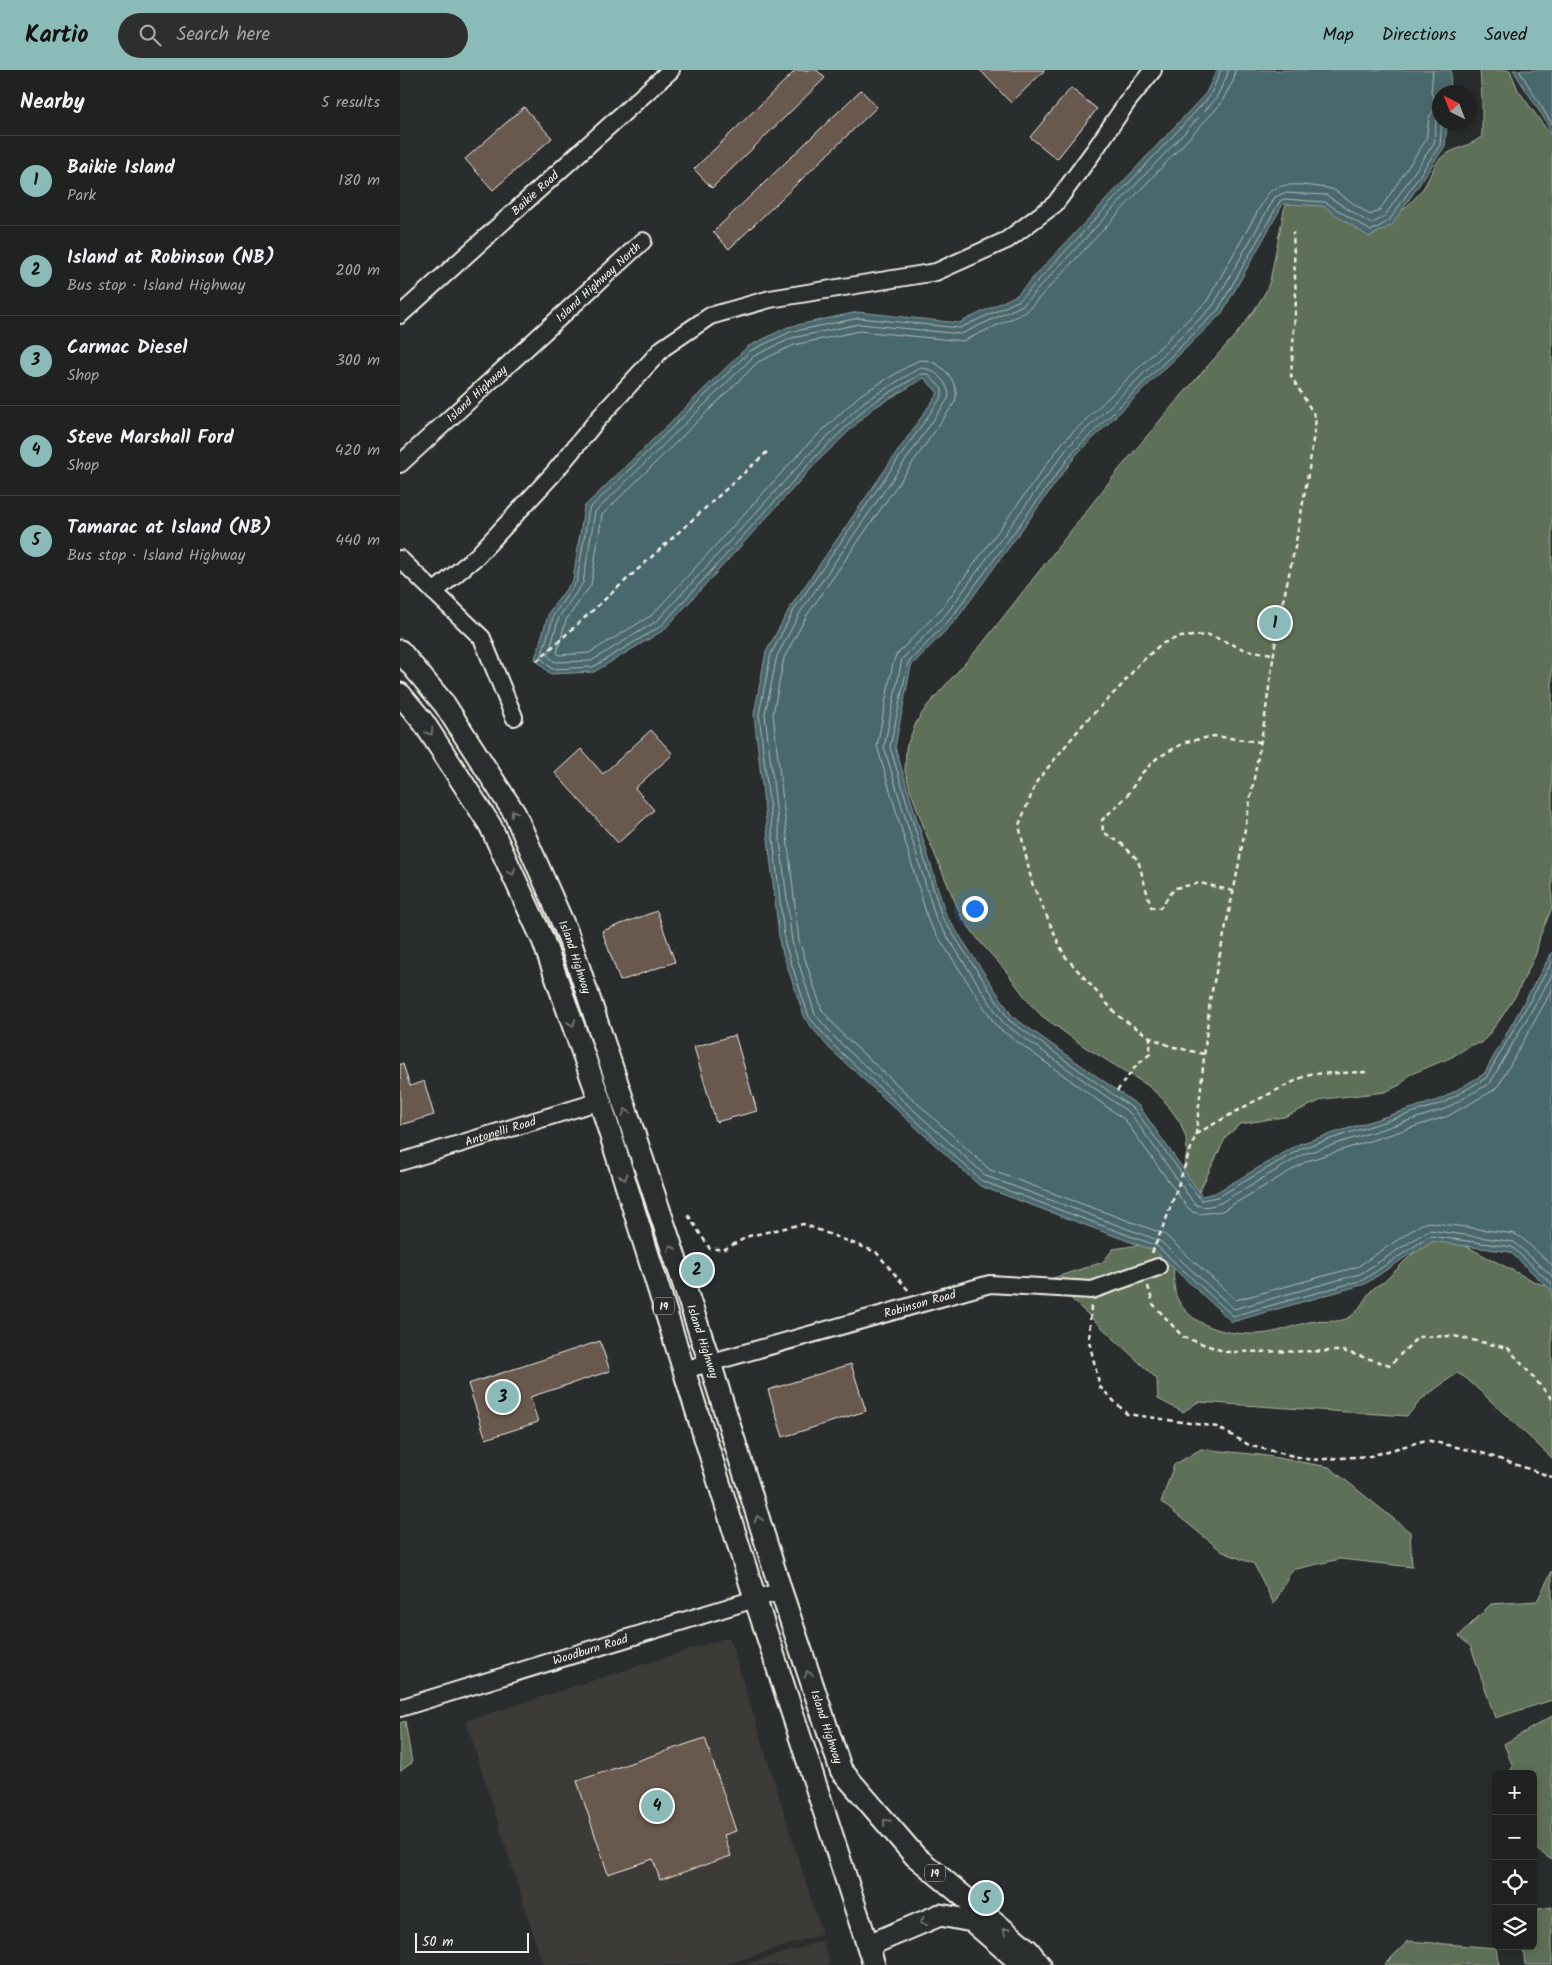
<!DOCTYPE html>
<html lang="en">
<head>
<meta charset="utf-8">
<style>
	:root { --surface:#202222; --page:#2d2f2f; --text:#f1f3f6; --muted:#a2a4a5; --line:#3d3f40; --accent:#8bbbb9 }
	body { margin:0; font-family:Kalam,sans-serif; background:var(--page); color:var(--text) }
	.controls { position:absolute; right:15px; bottom:15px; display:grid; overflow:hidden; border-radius:8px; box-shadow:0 2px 12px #0003 }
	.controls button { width:45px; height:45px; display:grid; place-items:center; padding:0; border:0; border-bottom:1px solid var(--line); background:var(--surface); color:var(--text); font:25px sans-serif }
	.compass { position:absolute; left:1032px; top:15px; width:45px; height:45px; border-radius:50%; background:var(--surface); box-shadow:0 2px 12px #0003; rotate:318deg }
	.scale { position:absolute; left:15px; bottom:12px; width:114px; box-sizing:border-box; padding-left:5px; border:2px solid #f4f1e8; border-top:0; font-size:14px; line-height:18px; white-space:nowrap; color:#f4f1e8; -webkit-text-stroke:4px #2a2d2e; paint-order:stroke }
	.you { position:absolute; left:574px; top:838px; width:18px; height:18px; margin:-12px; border:4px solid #fff; border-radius:50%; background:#1a73e8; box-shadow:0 0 0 8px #1a73e833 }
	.badge { display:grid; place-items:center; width:32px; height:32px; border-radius:50%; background:var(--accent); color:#111; font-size:16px; font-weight:700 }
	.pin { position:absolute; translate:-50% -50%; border:2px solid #fff; box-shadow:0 1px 5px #0006 }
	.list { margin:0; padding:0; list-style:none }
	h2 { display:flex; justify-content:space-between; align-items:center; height:65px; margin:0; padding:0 20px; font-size:21px }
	h2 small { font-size:16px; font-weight:400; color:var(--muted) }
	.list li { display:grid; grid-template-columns:32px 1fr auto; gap:15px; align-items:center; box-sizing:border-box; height:90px; padding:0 20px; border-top:1px solid var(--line) }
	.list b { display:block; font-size:19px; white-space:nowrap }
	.list p { margin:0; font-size:16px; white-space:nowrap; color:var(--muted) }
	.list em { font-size:16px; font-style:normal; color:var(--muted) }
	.icon { flex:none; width:28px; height:28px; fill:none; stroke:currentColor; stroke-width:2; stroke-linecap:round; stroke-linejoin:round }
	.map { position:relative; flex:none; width:1152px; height:1895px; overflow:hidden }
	header { display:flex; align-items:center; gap:30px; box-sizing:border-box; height:70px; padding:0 25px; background:var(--accent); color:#111 }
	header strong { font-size:24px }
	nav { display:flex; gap:28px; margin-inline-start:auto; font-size:18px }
	.search { width:350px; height:45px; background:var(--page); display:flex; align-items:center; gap:12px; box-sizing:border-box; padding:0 18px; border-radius:28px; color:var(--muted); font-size:19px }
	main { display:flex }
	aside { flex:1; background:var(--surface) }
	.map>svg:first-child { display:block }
	.built { fill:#3c3a38 }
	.green { fill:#5e6f58; stroke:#a9b0a0 }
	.water { fill:#4a676d; stroke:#8e9e9e }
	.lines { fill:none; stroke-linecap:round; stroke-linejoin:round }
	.shore { stroke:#b0bab7; stroke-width:1 }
	.building { fill:#67584e; stroke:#f4f1e8 }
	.minor-casing { stroke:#f4f1e8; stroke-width:20 }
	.major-casing { stroke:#f4f1e8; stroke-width:25 }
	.path { stroke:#f4f1e8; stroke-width:2.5; stroke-dasharray:5 4; stroke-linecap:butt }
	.minor { stroke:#2a2d2e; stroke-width:16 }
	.major { stroke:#2a2d2e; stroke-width:21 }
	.oneway { stroke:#71726f }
	.labels { text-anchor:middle; stroke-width:4; stroke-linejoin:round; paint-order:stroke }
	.shield { fill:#2a2d2e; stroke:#b7b6b0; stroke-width:1 }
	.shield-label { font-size:11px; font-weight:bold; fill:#f4f1e8 }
	.street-label { font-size:12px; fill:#f4f1e8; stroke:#2a2d2e }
</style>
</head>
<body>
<header>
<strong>Kartio</strong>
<div class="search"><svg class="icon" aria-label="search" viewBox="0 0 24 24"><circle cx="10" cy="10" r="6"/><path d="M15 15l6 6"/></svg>Search here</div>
<nav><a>Map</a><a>Directions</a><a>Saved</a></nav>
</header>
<main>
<aside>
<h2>Nearby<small>5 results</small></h2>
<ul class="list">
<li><span class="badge">1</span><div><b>Baikie Island</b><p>Park</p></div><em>180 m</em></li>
<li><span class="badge">2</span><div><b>Island at Robinson (NB)</b><p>Bus stop · Island Highway</p></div><em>200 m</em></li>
<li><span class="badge">3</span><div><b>Carmac Diesel</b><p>Shop</p></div><em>300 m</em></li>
<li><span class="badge">4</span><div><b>Steve Marshall Ford</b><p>Shop</p></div><em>420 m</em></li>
<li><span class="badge">5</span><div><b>Tamarac at Island (NB)</b><p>Bus stop · Island Highway</p></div><em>440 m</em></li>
</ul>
</aside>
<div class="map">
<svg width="1152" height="1895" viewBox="0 0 1152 1895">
	<rect width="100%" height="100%" fill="#2a2d2e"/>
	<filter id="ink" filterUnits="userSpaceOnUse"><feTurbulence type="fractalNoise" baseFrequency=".02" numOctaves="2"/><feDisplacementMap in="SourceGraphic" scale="10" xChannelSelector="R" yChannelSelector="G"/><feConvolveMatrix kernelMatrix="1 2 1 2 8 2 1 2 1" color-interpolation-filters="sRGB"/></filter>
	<g filter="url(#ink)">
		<g class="built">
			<path d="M329 1567 422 1864 324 1895H143L66 1651Z"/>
			<path d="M423 1871 430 1895H344Z"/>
		</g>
		<g class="green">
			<path d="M1080 0H1110L1118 20 1152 67V838L1140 866 1136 884 1116 925 1099 951 1082 973 1071 975 1052 987 1009 1005 1000 1015 985 1022 924 1029 884 1047 840 1054 826 1067 799 1122 780 1111 787 1083 786 1068 780 1052 763 1029 747 1015 685 977 642 946 630 934 606 901 580 872 561 846 527 766 511 722 505 701 506 678 516 653 527 636 582 574 717 402 767 342 837 263 855 239 865 223 870 211 884 140 890 127 1003 140C1010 133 1018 126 1024 117 1030 108 1033 95 1042 87 1053 78 1072 76 1082 66V28Z"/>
			<path d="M1036 1170H1054L1133 1211 1152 1218V1388L1066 1308 1057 1303 1023 1328 1007 1346 798 1332 783 1342 758 1329 757 1309 650 1209 703 1192 713 1179 746 1174 774 1186C774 1200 772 1215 777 1228 792 1260 837 1267 868 1263 882 1261 895 1255 909 1252 921 1250 939 1254 950 1247 964 1238 965 1219 984 1212L1011 1185Z"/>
			<path d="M801 1379 861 1385 929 1397 1010 1462 1012 1497 940 1489 892 1500 874 1534 854 1494 823 1482 761 1432 774 1395Z"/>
			<path d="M1152 1501V1630L1095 1648 1071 1577 1059 1566 1091 1534 1137 1531Z"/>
			<path d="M1152 1646V1790L1133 1777V1704H1107L1113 1697 1104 1674Z"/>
			<path d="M5 1651 12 1693 0 1701V1653Z"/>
			<path d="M1152 1837V1895H1125L1123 1876H1133V1840Z"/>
			<path d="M1008 1871 1096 1878 1099 1895H984Z"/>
		</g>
		<g class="water">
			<path d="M817 0H1051L1050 22H1040V52L1047 53 1045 76 992 155 969 167 923 136 883 134 822 243 676 385 556 550 511 596 495 677 546 845 613 947 739 1036 802 1126 815 1123 899 1074 1041 1029 1084 1004 1152 882V1221L1110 1182 1030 1171 965 1214 832 1252 755 1181 580 1116 429 978 405 949 380 875 354 644 366 582 391 536 538 323 524 308 472 339 420 389 264 560 194 602 150 604 135 589 149 542 173 510 184 437 347 277 388 257 458 242 559 253 617 225 806 23Z"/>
			<path d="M1113 0H1152V66L1145 50Z"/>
		</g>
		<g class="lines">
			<g class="shore">
				<path d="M821 0 810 26 620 230 560 258 459 248 390 262 350 281 189 439 177 511 154 544 141 588 152 599 193 597 261 556 417 385 469 335 521 304H528L542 319V326L395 538 371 584 359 644 385 874 409 947 433 975 582 1111 757 1176 833 1246 963 1210 1030 1166 1112 1177 1152 1214"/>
				<path d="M828 0 827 6 815 30 623 235 561 264 459 254 392 268 354 286 195 442 183 513 159 547 148 586 155 592 191 591 257 551 412 381 465 331 518 299C532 294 552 315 548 329L401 541 377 586 365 644 392 872 415 944 438 971 586 1106 760 1171 834 1239 960 1204 1029 1160 1114 1172 1152 1206"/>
				<path d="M835 0 834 9 820 35 626 242 563 271 459 261 394 275 358 292 202 445 191 515 166 550 157 583 159 585 189 583 252 545 407 375 460 325 517 291C537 285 562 312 555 332L407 545 384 588 373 644 399 871 422 940 443 965 590 1100 764 1164 836 1230 957 1197 1020 1155 1028 1152 1115 1164 1122 1168 1152 1195"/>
				<path d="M1033 0 1031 22 1037 36 1029 47 1026 70 979 141 970 145 934 120 927 118C909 116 879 109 867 125L807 231 663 372 542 538 496 585 493 593 477 676 529 853 597 957 725 1050 787 1137 793 1142 800 1144 822 1141 907 1091 1048 1046 1094 1020 1100 1013 1152 920"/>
				<path d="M1119 0 1152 54"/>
				<path d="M1040 45 1036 51 1034 73 984 147 971 154 926 125 884 123 875 127 813 236 668 377 547 543 502 589 484 677 536 849 603 953 731 1044 793 1132C801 1140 811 1136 820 1133L904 1084 1045 1039 1090 1013 1152 905"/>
				<path d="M1042 52 1040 75 989 151 971 161 925 132 884 129 880 131 818 240 673 382 552 547 508 593 490 677 542 847 609 950 735 1040 801 1130 818 1127 902 1078 1043 1033 1086 1008 1152 892"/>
			</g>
		</g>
		<g class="building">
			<path d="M396 0H417L425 8 312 118 294 99Z"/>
			<path d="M580 0H645L611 33Z"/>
			<path d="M671 18 697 39 657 89 630 67Z"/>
			<path d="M461 20 477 37 329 179 313 162Z"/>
			<path d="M124 37 152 68 93 120 65 89Z"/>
			<path d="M251 660 273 684 235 718 254 740 218 773 155 703 181 679 203 704Z"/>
			<path d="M257 841 275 892 220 911 202 861Z"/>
			<path d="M335 965 357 1041 316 1052 294 977Z"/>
			<path d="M0 994H3L10 1016 24 1011 34 1045 0 1055Z"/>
			<path d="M200 1271 210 1301 130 1327 138 1352 86 1369 68 1314Z"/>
			<path d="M451 1294 466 1341 383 1367 368 1320Z"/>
			<path d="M305 1668 336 1761 324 1765 331 1786 260 1810 253 1789 208 1804 177 1711Z"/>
		</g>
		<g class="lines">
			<defs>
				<g id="minor">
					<path id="s1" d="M0 245 271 0"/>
					<path id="s2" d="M0 394 243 171"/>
					<path d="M0 489 82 568 114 647"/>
					<path d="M34 522 77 486 153 404 199 348 263 278 310 246 370 229 536 202 607 170 655 134 694 81 728 31 753 0"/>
					<path id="s3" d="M0 1092 200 1031"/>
					<path id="s4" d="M284 1300 590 1214 692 1220 758 1197"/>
					<path id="s5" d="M0 1638 381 1521"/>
				</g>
				<g id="major">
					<path id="s6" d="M0 581 45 635 115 744 168 865 310 1293 381 1521 441 1700 515 1786 628 1880 640 1895"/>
					<path d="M0 624 24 653 90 755 143 870 200 1031 355 1528 474 1895"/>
					<path d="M469 1875 540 1845 572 1851 623 1895"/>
				</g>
			</defs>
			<use href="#minor" class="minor-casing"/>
			<use href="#major" class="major-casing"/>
			<g class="path">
				<path d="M137 591 367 382"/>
				<path d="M833 821 800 813 775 818 760 838 751 837 738 790 722 774 703 762 702 750 727 726 741 704 757 688 786 672 814 666 860 672"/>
				<path d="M804 984 770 976 750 967 718 946 664 885 632 813 619 755 637 711 685 652 721 616 739 594 761 574 779 567 809 565 846 580 873 584"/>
				<path d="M717 1021 736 996 750 984V967"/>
				<path d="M796 1064 853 1032 909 1004 968 1002"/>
				<path d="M288 1145 310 1179H325L349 1166 403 1154 476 1182 509 1221"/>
				<path d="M752 1183 767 1147 796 1064 810 930 836 809 864 653 878 554 895 477 909 399 916 348 891 306 896 229 893 162"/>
				<path d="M748 1216 753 1234 783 1267 826 1282 943 1281 990 1295 1018 1267 1054 1266 1108 1278 1152 1329"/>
				<path d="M691 1236 689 1271 700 1317 727 1344 817 1357 851 1376 911 1390 970 1386 1026 1370 1082 1383 1152 1407"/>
			</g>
			<use href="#minor" class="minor"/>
			<use href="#major" class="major"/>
		</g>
		<defs><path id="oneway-chevron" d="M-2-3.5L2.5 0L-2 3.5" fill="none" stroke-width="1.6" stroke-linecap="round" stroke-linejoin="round" transform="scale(1.25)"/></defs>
		<g class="oneway">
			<use href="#oneway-chevron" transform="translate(30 662) rotate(57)"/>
			<use href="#oneway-chevron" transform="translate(114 743) rotate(-119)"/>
			<use href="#oneway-chevron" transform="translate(112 802) rotate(65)"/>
			<use href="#oneway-chevron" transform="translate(172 953) rotate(70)"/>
			<use href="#oneway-chevron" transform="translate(226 1042) rotate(-108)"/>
			<use href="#oneway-chevron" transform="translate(224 1107) rotate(73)"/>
			<use href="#oneway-chevron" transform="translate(271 1178) rotate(-109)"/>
			<use href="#oneway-chevron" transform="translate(358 1449) rotate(-107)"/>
			<use href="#oneway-chevron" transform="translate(408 1604) rotate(-108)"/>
			<use href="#oneway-chevron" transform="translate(486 1752) rotate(-131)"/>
			<use href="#oneway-chevron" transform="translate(523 1852) rotate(157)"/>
			<use href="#oneway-chevron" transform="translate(606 1861) rotate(-140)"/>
		</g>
	</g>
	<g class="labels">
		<g class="shield">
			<rect x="254" y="1227.5" width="20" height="17" rx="4"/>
			<rect x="525" y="1794.5" width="20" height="17" rx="4"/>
		</g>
		<g class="shield-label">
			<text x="264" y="1240">19</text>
			<text x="535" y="1807">19</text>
		</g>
		<g class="street-label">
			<text dy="4" stroke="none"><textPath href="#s1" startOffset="182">Baikie Road</textPath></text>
			<text dy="4" stroke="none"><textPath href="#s2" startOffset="269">Island Highway North</textPath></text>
			<text dy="4" stroke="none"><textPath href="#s2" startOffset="104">Island Highway</textPath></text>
			<text dy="4" stroke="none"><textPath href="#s6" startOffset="355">Island Highway</textPath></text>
			<text dy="4" stroke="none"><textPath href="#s3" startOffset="105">Antonelli Road</textPath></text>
			<text dy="4" stroke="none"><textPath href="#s4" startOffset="245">Robinson Road</textPath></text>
			<text dy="4" stroke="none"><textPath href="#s6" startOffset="760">Island Highway</textPath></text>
			<text dy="4" stroke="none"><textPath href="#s5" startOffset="199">Woodburn Road</textPath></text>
			<text dy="4" stroke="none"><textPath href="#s6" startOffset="1165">Island Highway</textPath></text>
		</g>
	</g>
</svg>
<div class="controls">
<button>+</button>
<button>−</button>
<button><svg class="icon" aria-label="locate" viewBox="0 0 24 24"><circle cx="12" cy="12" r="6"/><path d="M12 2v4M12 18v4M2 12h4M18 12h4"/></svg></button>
<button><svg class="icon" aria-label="layers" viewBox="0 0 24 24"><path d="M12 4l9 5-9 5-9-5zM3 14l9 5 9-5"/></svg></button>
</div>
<svg class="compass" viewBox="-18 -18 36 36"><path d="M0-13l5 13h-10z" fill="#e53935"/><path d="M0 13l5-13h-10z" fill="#a2a4a5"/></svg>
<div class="scale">50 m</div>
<div class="you"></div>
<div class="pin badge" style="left:875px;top:553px">1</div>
<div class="pin badge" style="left:297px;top:1200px">2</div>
<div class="pin badge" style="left:103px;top:1327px">3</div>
<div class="pin badge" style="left:257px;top:1736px">4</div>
<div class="pin badge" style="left:586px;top:1828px">5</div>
</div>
</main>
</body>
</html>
